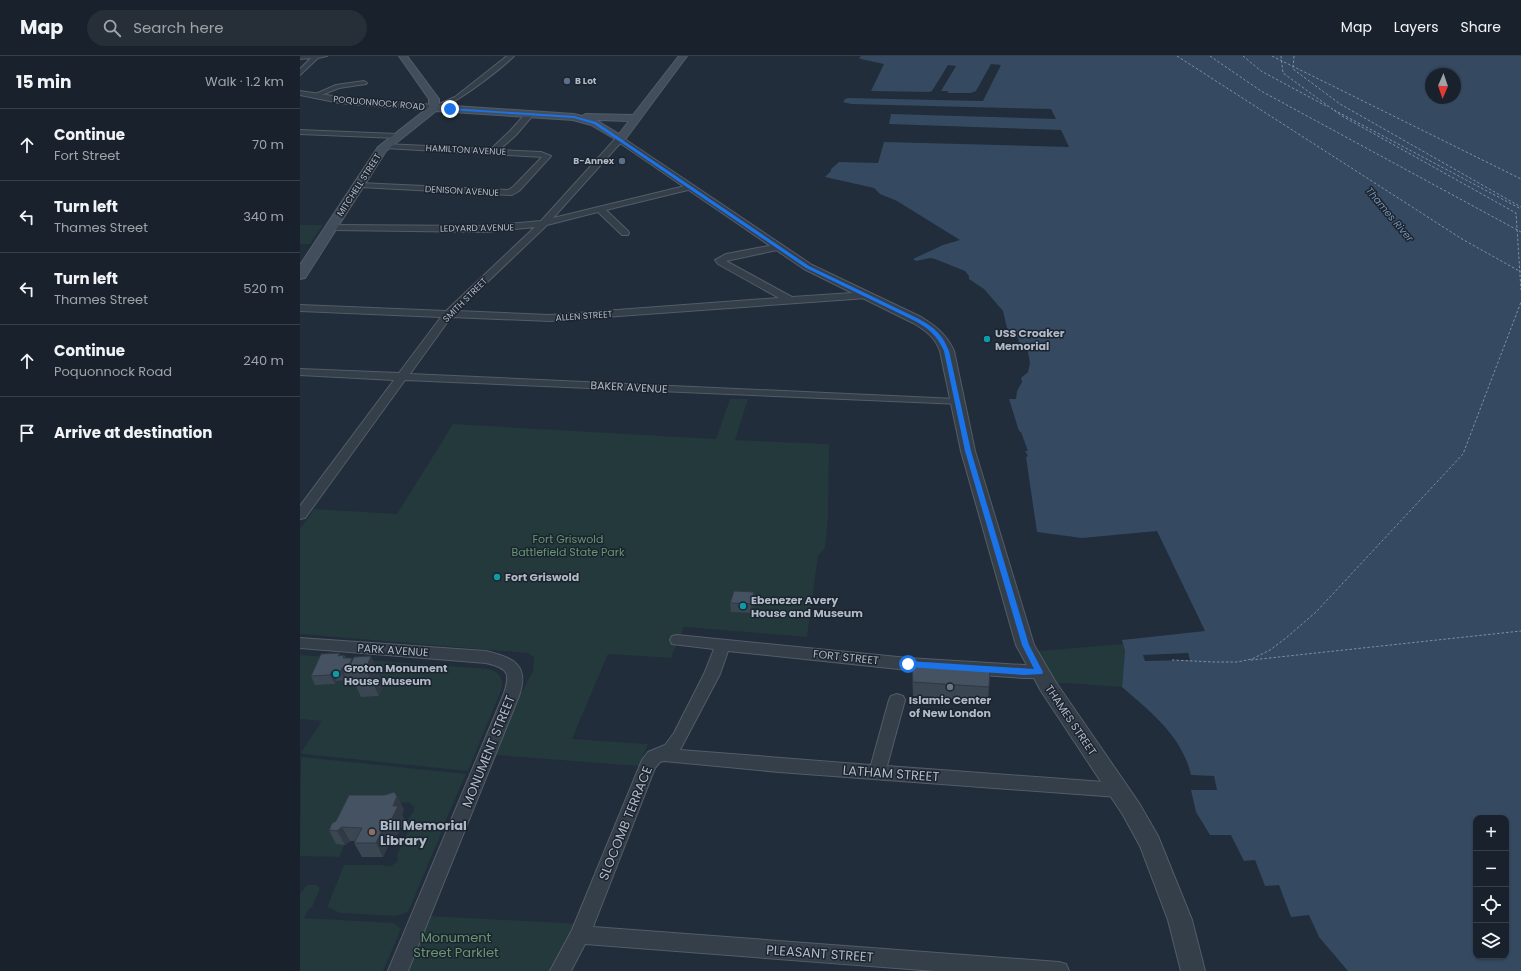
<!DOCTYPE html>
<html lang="en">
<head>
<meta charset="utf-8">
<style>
	:root { --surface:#19222c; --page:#262f38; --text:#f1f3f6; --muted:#9fa4a9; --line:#373f48 }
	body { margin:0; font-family:Poppins,sans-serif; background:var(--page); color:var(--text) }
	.controls { position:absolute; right:12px; bottom:12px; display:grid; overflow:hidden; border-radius:8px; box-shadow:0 1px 3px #0004 }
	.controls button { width:36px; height:36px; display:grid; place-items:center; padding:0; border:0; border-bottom:1px solid var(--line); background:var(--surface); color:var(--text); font:20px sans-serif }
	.compass { position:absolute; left:1125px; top:12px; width:36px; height:36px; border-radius:50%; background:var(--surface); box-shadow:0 1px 3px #0004; rotate:182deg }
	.stop { position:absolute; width:12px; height:12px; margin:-9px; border:3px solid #1a73e8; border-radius:50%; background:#fff }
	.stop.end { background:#1a73e8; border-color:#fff; box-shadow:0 1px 4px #0008 }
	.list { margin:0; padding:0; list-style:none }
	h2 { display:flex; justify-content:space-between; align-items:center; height:52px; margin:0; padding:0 16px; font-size:17px }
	h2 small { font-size:13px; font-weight:400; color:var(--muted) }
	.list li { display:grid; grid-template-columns:26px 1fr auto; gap:12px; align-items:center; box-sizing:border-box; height:72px; padding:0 16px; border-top:1px solid var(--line) }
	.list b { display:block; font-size:15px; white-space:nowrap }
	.list p { margin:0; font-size:13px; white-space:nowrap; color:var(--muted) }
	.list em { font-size:13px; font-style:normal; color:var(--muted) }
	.icon { flex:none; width:22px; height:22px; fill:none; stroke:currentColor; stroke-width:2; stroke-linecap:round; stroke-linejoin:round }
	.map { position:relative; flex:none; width:1221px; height:915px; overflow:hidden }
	header { display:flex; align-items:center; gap:24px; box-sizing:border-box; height:56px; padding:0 20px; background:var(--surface); border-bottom:1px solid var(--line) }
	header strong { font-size:19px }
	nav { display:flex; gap:22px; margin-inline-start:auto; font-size:14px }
	.search { width:280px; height:36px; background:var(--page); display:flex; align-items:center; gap:10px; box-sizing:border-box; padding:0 14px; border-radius:22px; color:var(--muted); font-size:15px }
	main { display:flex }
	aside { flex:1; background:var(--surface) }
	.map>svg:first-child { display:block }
	.green { fill:#23393b }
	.water { fill:#354961; fill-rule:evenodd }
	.pier { fill:#212d3a }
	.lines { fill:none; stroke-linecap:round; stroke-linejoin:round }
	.ferry { stroke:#7891af; stroke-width:1; stroke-dasharray:2.5 2; stroke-linecap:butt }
	.minor-casing { stroke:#535c68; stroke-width:2 }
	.tertiary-casing { stroke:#535c68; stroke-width:2 }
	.secondary-casing { stroke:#535c68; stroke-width:2 }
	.minor { fill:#353f4a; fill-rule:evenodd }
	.tertiary { fill:#353f4a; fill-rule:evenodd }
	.secondary { fill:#434e5d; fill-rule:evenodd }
	.wall { fill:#3a4753 }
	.shaded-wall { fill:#303944 }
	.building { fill:#445261; stroke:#303944 }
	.route { fill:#1a73e8 }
	.service-dot { fill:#5c6f8a; stroke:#1b242f; stroke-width:1.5 }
	.culture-dot { fill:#0f9aa8; stroke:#1b242f; stroke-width:1.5 }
	.worship-dot { fill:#6b7280; stroke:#1b242f; stroke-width:1.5 }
	.education-dot { fill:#8d6e63; stroke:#1b242f; stroke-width:1.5 }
	.labels { text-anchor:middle; stroke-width:3; stroke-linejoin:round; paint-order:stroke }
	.far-poi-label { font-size:9px; font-weight:bold; fill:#b0b9c6; stroke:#1b242f; text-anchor:start }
	.far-street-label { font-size:9px; fill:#b0b9c6; stroke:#1b242f }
	.far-water-label { font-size:10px; font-style:italic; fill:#7891af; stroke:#1b242f }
	.poi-label { font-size:11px; font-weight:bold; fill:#b0b9c6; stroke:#1b242f; text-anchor:start }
	.street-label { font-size:11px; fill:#b0b9c6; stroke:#1b242f }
	.park-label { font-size:11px; fill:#679770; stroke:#1b242f }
	.near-street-label { font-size:13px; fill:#b0b9c6; stroke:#1b242f }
	.near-poi-label { font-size:13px; font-weight:bold; fill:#b0b9c6; stroke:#1b242f; text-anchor:start }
	.near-park-label { font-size:13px; fill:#679770; stroke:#1b242f }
</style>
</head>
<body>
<header>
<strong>Map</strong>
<div class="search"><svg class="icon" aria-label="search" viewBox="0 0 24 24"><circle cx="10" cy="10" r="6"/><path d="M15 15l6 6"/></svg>Search here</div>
<nav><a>Map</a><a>Layers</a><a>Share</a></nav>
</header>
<main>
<aside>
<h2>15 min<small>Walk · 1.2 km</small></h2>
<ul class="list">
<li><svg class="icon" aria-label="ahead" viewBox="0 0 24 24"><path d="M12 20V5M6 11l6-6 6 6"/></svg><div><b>Continue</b><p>Fort Street</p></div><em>70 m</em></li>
<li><svg class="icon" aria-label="left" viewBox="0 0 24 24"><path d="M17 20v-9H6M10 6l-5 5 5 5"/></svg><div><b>Turn left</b><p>Thames Street</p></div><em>340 m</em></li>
<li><svg class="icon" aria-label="left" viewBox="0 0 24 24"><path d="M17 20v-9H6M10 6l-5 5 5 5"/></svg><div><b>Turn left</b><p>Thames Street</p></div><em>520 m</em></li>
<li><svg class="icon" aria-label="ahead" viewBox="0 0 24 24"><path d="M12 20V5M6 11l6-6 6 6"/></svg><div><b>Continue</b><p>Poquonnock Road</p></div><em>240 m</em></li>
<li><svg class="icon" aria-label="arrive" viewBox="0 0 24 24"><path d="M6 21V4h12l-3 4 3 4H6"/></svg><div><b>Arrive at destination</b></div></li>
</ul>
</aside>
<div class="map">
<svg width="1221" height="915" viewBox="0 0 1221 915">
	<rect width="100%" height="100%" fill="#212d3a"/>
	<g class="green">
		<path d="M0 169H23L10 188H0Z"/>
		<path d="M430 343H448L435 384 529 388 528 462 525 492 518 500 507 581 384 571 371 602 308 598 272 683 348 688 339 710 196 699 220 639 233 615 234 601 228 597 0 578V473L14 453 97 458 153 368 416 383Z"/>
		<path d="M823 588 825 595 822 631 765 627 756 628 738 595Z"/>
		<path d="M0 599 189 613C199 616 203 621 202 632L168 715 4 698 1 697 22 665 0 663Z"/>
		<path d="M1 701 166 718 144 768 106 766 114 755V751L110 747 97 746 45 788 39 801 0 800Z"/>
		<path d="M117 772 143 773 108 856 96 860 40 857 28 851V849L44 809H82C88 812 94 810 98 804L97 799 107 777Z"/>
		<path d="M7 829H16L20 832 12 851 9 853 4 862 94 867 101 873 83 915H0V838Z"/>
		<path d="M131 860 281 868 256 915H109Z"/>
	</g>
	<path class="water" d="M561 0H1221V915H1048L1019 881 1009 859 991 861 979 829 965 830 955 804 944 805 931 779H910L896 756 891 734H917L914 720 891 719C882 680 851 656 822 631L825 595 822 584 905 575 857 475 782 482 737 476 726 401 728 400 725 395H728L721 376H720L718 372 709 343H716L717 335 722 326 721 322 728 316 730 307 728 296 719 286 718 282 707 272 703 255 684 233 669 223V220L665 215 635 203 630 202 616 205 613 203 643 189 660 184 597 145 580 138 574 132 525 121 531 115V113L539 106 578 107 584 86 769 91 761 74 589 68 591 58 756 63 751 53 551 48 543 46 545 43 548 42 683 45 701 9 691 8 676 35 671 37H648V35H641L656 10 648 9 632 35 629 36 571 35 584 8 561 3 559 2ZM1131 18H1155V42H1131ZM1176 762H1206V900H1176Z"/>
	<path class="pier" d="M888 597 890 604 845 605 843 599Z"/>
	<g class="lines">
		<g class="ferry">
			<path d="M877 0 1162 183 1221 216"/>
			<path d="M910 0 961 35 1221 176"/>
			<path d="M943 0 961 15 1028 51"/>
			<path d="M972 0 1221 123"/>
			<path d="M981 0 983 17 1042 60 1216 157 1221 234"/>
			<path d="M994 0 993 13 1040 48 1221 151"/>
			<path d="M1034 54 1221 153"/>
			<path d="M872 604 913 606H937L952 603 970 594 986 582 1016 556 1163 398 1221 246"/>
			<path d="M951 604 1221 575"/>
		</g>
		<defs>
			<g id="minor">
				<path d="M0 0H27L18 2 0 19V13L11 2 0 3Z"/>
				<path d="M207 0H214C202 12 147 56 132 53V51L155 41Z"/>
				<path d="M64 25 67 27 66 28 39 32 14 42 11 40 36 29Z"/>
				<path d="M227 56H230L234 58 216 79 199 94 241 96 251 100 219 135 212 139 60 131 56 129 60 127 208 134 213 131 242 101 85 92 81 90 85 88 191 93 210 75Z"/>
				<path d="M0 74 97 78 101 80 97 82 0 78Z"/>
				<path d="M317 81H323L324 83 253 162 389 129 393 131 392 133 306 154 328 175 329 177 328 179H322L298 156 247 169 157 255 250 259 479 242 418 208 415 204 426 198 479 188 484 191 482 193 426 205 492 241 567 236 572 239 567 242 250 265 151 261 110 318 657 343 661 344 663 346 661 348 105 324 5 462 0 463V450L94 324 0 319V313L99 317 141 261 0 255V249L146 255 235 171 186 176 32 174 28 171 29 169 186 170 241 165Z"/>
				<path d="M377 579 608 602 739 610 744 612 747 616 744 620 739 622H724L608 614 428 595 420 618 380 694 571 709 589 644 591 640 597 638 603 640 605 644 587 710 818 727 824 729 827 734 824 739 818 741 479 716 364 705 360 706 355 712 293 871 759 906 766 908 769 915H635L285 888 271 915H250L272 874 342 704 348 696 365 689 374 677 404 618 414 593 372 588 370 584 372 580Z"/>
				<path d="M0 582 186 595C213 602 230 608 219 640L108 915H88L203 640C211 618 209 612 186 607L0 592Z"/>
			</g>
			<g id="tertiary">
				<path d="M0 35 40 41 134 49 138 52 134 55 40 47 0 39Z"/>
				<path d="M320 80 512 209 621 261C636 270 647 279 654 295L675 395 734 589 755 625 839 747 858 780 892 864 905 915H881L868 864 840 790 823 759 741 635 716 589 661 395 640 295C635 281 625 274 613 267L504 213 317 85 315 83 317 81Z"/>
			</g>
			<path id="secondary" d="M99 0H107L139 43V49L274 58 282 60 286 58 333 59 379 0H387L324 85 320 86 291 69 273 64 136 55 86 95 7 219 5 222 0 223V209L78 91 129 51V43ZM296 64 329 65 319 78Z"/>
		</defs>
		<use href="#minor" class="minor-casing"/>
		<use href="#tertiary" class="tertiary-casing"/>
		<use href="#secondary" class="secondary-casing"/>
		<use href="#minor" class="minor"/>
		<use href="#tertiary" class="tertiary"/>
		<use href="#secondary" class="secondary"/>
	</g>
	<g class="wall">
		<path d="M454 536 455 545 452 557 431 556 430 547Z"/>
		<path d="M44 599 46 602 53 603 54 601 84 627 79 640 61 641 52 621 46 622 45 624 36 625 35 628 15 629 11 620 41 600Z"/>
		<path d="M632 608 634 611 688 615 689 631 688 645 613 640 612 611Z"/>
		<path d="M97 740 104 754 102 759 105 764 98 778 92 782 83 801H62L54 787 55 785H50L45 789 36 788 29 774Z"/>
	</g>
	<g class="shaded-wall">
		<path d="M454 536 455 545 452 557 451 548Z"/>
		<path d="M71 600 84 627 79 640 66 613Z"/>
		<path d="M52 602 57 611 49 614 48 612Z"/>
		<path d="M42 612 46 622 45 624 41 615Z"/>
		<path d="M32 615 36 625 35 628 30 619Z"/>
		<path d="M97 740 104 754 102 759 105 764 98 778 92 782 83 801 76 787Z"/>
		<path d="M42 771 50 785 45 789 37 775Z"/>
	</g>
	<g class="building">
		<path d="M434 535 454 536 451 548 430 547Z"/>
		<path d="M40 597 38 600 44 599 43 602H52L48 612H42L41 615H32L30 619 11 620 21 598Z"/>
		<path d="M71 600 66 613 48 614 54 601Z"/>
		<path d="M615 605 632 606V608H634V611L673 614V609L688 610V615H690L689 631 613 626 612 611H614Z"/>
		<path d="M94 736 97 740 93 750H98L91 764 85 768 76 787H54L62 772 42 771 37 775 29 774 32 767 36 765 49 739H85Z"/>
	</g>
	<path class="route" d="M149 52 274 60 296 66 509 210 619 263C635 272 642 278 649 295L671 395 729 589 743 616 742 618 724 619 608 611 604 608 608 605 734 613 722 589 665 395 644 295C637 280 630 273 615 265L506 212 294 68 274 62 150 54Z"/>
	<g class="service-dot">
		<circle cx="267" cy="25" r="4"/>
		<circle cx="322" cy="105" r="4"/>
	</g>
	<g class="culture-dot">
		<circle cx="687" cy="283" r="4"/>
		<circle cx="197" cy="521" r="4"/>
		<circle cx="443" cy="550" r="4"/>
		<circle cx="36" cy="618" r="4"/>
	</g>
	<circle class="worship-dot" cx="650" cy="631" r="4"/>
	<circle class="education-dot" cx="72" cy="776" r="4"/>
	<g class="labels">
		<g class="far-poi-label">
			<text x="275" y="28">B Lot</text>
			<text x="314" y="108" text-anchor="end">B-Annex</text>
		</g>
		<g class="far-street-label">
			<text transform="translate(79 47) rotate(5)" y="3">POQUONNOCK ROAD</text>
			<text transform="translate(166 94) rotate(3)" y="3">HAMILTON AVENUE</text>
			<text transform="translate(59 129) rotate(-57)" y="3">MITCHELL STREET</text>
			<text transform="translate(162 135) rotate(3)" y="3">DENISON AVENUE</text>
			<text transform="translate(177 172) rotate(-1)" y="3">LEDYARD AVENUE</text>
			<text transform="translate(165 244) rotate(-45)" y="3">SMITH STREET</text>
			<text transform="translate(284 260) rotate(-4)" y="3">ALLEN STREET</text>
		</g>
		<g class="far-water-label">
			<text transform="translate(1090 158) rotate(50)" y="4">Thames River</text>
		</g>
		<g class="poi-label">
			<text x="695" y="281">USS Croaker<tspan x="695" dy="13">Memorial</tspan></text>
			<text x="205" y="525">Fort Griswold</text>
			<text x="451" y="548">Ebenezer Avery<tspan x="451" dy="13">House and Museum</tspan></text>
			<text x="44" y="616">Groton Monument<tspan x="44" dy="13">House Museum</tspan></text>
			<text x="650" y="648" text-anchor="middle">Islamic Center<tspan x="650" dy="13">of New London</tspan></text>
		</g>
		<g class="street-label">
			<text transform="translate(329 331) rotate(3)" y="4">BAKER AVENUE</text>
			<text transform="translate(93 594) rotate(4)" y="4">PARK AVENUE</text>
			<text transform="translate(546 601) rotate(6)" y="4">FORT STREET</text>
			<text transform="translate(771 664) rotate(56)" y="4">THAMES STREET</text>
		</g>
		<g class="park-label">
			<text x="268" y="487">Fort Griswold<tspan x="268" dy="13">Battlefield State Park</tspan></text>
		</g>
		<g class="near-street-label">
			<text transform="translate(188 695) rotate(-68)" y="5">MONUMENT STREET</text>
			<text transform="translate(591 717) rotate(4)" y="5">LATHAM STREET</text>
			<text transform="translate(325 767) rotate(-68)" y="5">SLOCOMB TERRACE</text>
			<text transform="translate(520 897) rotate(4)" y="5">PLEASANT STREET</text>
		</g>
		<g class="near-poi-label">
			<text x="80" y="774">Bill Memorial<tspan x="80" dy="15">Library</tspan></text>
		</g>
		<g class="near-park-label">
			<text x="156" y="886">Monument<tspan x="156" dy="15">Street Parklet</tspan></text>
		</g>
	</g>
</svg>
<div class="controls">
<button>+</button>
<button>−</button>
<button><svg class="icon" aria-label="locate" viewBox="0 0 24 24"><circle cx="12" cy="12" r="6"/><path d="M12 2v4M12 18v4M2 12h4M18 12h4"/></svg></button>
<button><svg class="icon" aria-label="layers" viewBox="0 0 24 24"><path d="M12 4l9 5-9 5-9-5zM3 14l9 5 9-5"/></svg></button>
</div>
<svg class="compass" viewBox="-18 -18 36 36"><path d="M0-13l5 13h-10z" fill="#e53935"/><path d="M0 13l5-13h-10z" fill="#9fa4a9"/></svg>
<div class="stop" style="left:608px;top:608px"></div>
<div class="stop end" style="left:150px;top:53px"></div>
</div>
</main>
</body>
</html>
